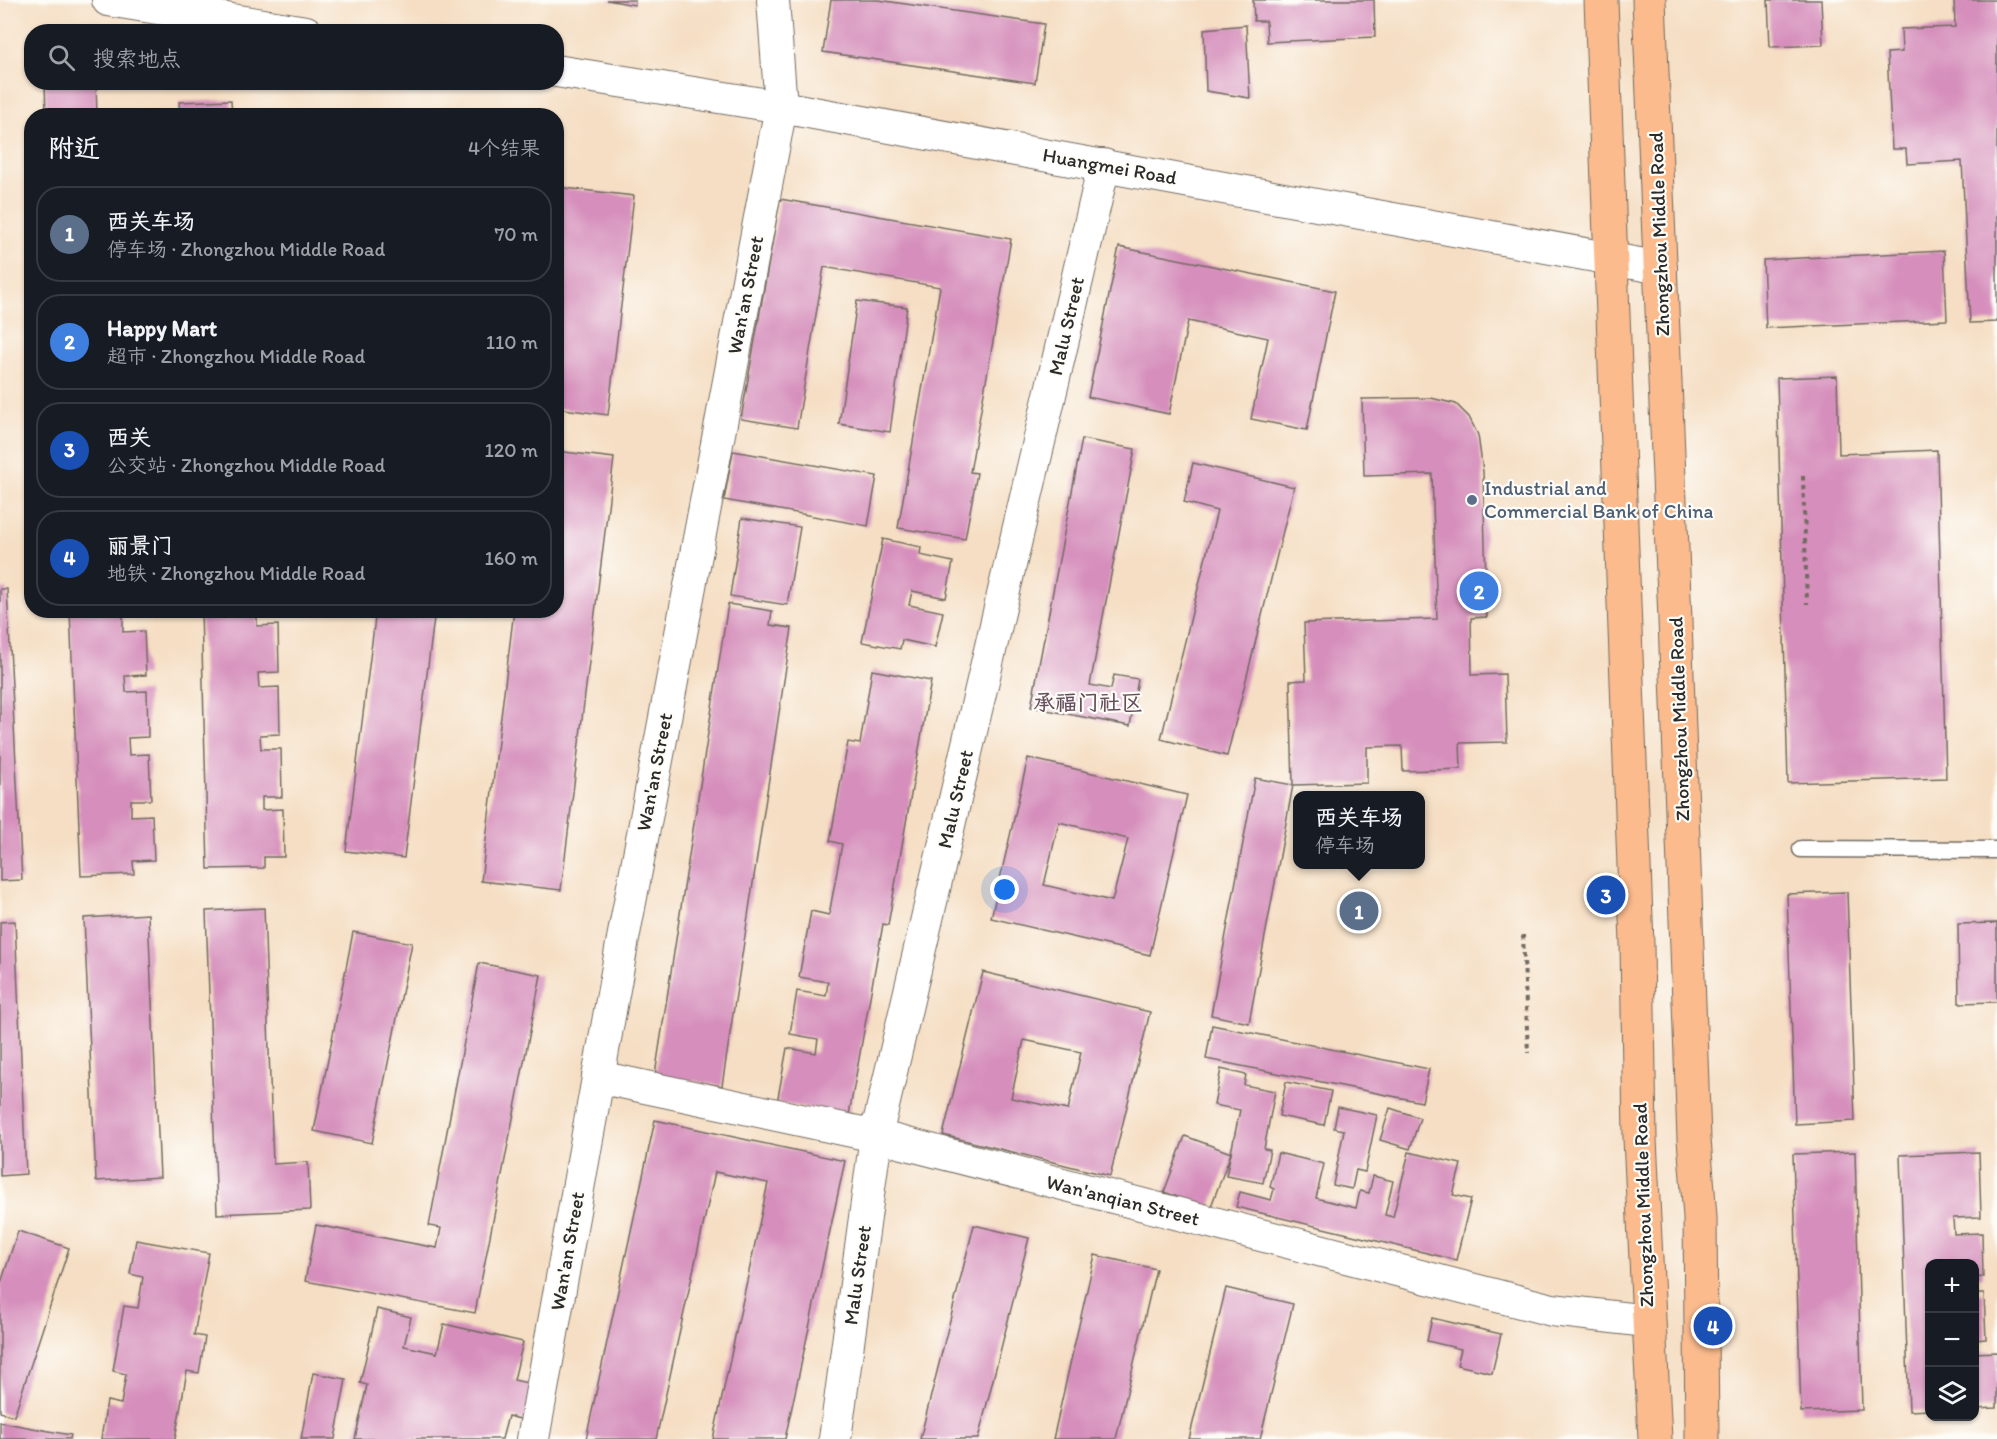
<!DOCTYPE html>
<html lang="zh">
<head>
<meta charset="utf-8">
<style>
	:root { --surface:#171b24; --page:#242831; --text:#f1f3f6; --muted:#9ea1a6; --line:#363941; --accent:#0b8043 }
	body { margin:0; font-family:Itim,"LXGW WenKai TC",sans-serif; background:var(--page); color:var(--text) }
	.controls { position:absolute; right:18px; bottom:18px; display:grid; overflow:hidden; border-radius:12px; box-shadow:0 2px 4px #0004 }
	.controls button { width:54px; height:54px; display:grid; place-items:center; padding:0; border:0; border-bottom:2px solid var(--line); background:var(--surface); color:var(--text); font:30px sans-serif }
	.you { position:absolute; left:1005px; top:890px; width:21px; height:21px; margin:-15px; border:4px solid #fff; border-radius:50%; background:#1a73e8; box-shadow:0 0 0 9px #1a73e833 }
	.badge { display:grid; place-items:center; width:39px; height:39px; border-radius:50%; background:var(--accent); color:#fff; font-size:20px; font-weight:700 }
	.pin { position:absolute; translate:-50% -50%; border:3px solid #fff; box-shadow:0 2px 6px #0006 }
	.popup { position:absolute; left:1293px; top:791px; width:132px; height:78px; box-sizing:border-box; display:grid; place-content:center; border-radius:12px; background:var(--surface); filter:drop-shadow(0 2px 4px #0005); font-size:20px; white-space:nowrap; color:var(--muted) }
	.popup b { font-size:22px; color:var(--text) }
	.popup::after { content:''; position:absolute; left:50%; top:100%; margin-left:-12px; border:12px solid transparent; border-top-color:var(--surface) }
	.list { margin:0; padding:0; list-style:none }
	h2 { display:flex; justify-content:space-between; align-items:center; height:78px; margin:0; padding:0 24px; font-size:26px }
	h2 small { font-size:20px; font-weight:400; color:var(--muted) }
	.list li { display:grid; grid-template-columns:39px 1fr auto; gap:18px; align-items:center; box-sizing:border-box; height:96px; margin:0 12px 12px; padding:0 12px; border:2px solid var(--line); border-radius:24px }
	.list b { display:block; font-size:22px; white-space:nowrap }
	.list p { margin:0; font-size:20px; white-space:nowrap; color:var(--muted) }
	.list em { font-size:20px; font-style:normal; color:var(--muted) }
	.icon { flex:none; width:33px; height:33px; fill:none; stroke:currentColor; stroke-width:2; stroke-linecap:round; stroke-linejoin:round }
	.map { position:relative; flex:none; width:1997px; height:1439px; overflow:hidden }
	.search { position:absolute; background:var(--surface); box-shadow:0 2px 4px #0004; left:24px; top:24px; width:540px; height:66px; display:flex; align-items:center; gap:15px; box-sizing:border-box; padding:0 21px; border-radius:24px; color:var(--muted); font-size:22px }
	.panel { position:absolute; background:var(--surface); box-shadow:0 2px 4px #0004; left:24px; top:108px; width:540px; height:510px; border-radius:24px }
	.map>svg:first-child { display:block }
	.building { fill:#d68fbc; fill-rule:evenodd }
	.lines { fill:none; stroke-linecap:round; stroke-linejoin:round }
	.service-casing { stroke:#726a60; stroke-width:19 }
	.minor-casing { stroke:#726a60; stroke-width:34 }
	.primary-casing { stroke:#726a60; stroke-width:35 }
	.path { stroke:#726a60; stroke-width:4; stroke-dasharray:4.5 4.5; stroke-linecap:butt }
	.service { stroke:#fff; stroke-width:16 }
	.minor { stroke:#fff; stroke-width:32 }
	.primary { stroke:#fbbb8d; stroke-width:33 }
	.service-dot { fill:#5c6f8a; stroke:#fdfcf7; stroke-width:2 }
	.labels { text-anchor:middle; stroke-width:4.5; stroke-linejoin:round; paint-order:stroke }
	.street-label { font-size:20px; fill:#2b2b2b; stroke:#fdfcf7 }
	.service-label { font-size:20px; fill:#4e5e75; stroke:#fdfcf7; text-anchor:start }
	.quarter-label { font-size:22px; font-weight:bold; fill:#674e5e; stroke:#fdfcf7 }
</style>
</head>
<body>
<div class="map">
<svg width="1997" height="1439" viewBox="0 0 1997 1439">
	<rect width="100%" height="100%" fill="#fdfcf7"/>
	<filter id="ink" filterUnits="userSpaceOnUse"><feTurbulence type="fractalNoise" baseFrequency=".0167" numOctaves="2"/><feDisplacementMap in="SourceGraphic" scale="12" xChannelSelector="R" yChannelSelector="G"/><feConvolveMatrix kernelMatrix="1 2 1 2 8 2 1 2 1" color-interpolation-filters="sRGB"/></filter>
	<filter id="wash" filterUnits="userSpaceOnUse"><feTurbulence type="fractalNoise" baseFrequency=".008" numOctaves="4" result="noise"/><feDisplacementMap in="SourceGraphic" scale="24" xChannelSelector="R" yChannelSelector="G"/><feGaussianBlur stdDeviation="1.35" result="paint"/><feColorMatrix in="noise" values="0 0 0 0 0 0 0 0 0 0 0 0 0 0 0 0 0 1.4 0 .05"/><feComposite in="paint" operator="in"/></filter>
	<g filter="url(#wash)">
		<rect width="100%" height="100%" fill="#f5dec3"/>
		<g id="blocks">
			<g class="building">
				<path d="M607 0H635L634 5Z"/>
				<path d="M831 0H878L1044 24 1035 83 823 52Z"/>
				<path d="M1253 0H1374L1375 37 1267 42 1266 21H1254Z"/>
				<path d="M1768 0H1821L1823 45 1770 47Z"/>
				<path d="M1954 0H1997V322L1970 323 1962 161 1907 164 1906 149H1892L1887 53 1902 52 1901 29 1955 27Z"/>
				<path d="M1246 25 1250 98 1206 91 1204 29Z"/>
				<path d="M45 82H96L97 116H46Z"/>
				<path d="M231 100 232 116H180L179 102Z"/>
				<path d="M556 187 634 196 608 415 556 408V302L563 253 556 252Z"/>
				<path d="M780 199 1011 239 970 472 977 473 965 539 898 528 940 287 824 267 797 428 741 419Z"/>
				<path d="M1119 247 1335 291 1307 430 1251 419 1268 338 1188 321 1169 414 1088 397Z"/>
				<path d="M1944 251 1947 320 1766 328 1763 260Z"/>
				<path d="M857 301 907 307 890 432 839 424Z"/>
				<path d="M1837 376 1839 454 1937 450 1946 778 1788 783 1777 378Z"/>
				<path d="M1431 398 1456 404 1469 417 1478 435 1483 472 1487 617 1471 618 1472 675 1505 674 1507 742 1460 743 1461 769 1403 771 1402 746 1367 747V783L1293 785 1290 681 1306 680 1304 623 1437 619 1432 474 1364 476 1362 399Z"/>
				<path d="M1082 439 1135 449 1090 685 1111 689 1114 675 1138 679 1130 726 1031 707Z"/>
				<path d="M556 451 614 458 561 890 481 881 514 610H556Z"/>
				<path d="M733 451 877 476 868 526 724 500Z"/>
				<path d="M1193 463 1294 487 1227 756 1161 739 1217 511 1184 502Z"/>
				<path d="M742 518 800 527 787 605 730 596Z"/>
				<path d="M883 539 921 547 920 555 953 562 946 598 912 591 909 605 943 612 935 647 902 640 900 649 862 642Z"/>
				<path d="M0 589H7L22 880 0 881Z"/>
				<path d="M728 604 772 611 770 625 792 628 722 1086 655 1075Z"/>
				<path d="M70 610H143V614L123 615V632L144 631 146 675 125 676 126 692 147 691 148 737 128 738 129 755 149 754 151 800H131V816L152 815 154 860 133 861 134 874 81 876Z"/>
				<path d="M201 610H257V626L278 625 279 672 258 673 259 688 279 687 280 734 260 735 261 749H281L282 797H262V810L283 809 284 857H264V868L208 869Z"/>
				<path d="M376 610H435L404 858 346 851Z"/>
				<path d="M872 670 931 681 888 925 883 924 849 1115 777 1103 787 1048 816 1053 818 1039 790 1034 797 991 826 996 828 982 799 977 811 911 829 915 842 844 830 841 848 742 860 744Z"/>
				<path d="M1028 758 1187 795 1150 955 991 918ZM1059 822 1128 839 1112 901 1044 885Z"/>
				<path d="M1255 778 1293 785 1249 1023 1211 1015Z"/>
				<path d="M1847 892 1855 1121 1795 1124 1787 894Z"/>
				<path d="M264 908 273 1164 308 1162 310 1210 217 1214 206 911Z"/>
				<path d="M148 914 160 1177 96 1181 84 918Z"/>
				<path d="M15 921 26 1174 0 1176V922Z"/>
				<path d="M1997 923V1002L1959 1003 1958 924Z"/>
				<path d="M353 932 412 943 372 1143 314 1131Z"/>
				<path d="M479 963 541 975 475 1313 305 1281 316 1225 437 1248 441 1228 429 1226Z"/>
				<path d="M983 972 1150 1012 1110 1176 943 1135ZM1024 1040 1081 1052 1068 1110 1011 1098Z"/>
				<path d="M1212 1025 1429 1069 1422 1102 1206 1059Z"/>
				<path d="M1221 1069 1246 1075 1244 1085 1275 1091 1264 1149 1270 1150 1263 1183 1226 1176 1240 1110 1214 1105Z"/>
				<path d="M1286 1082 1331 1091 1324 1125 1279 1116Z"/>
				<path d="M1338 1107 1377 1115 1365 1172 1356 1170 1352 1189 1333 1185 1344 1130 1334 1128Z"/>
				<path d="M1390 1108 1420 1118 1410 1149 1380 1140Z"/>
				<path d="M655 1120 845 1161 785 1439H713L768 1183 715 1172 656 1439H586Z"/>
				<path d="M1185 1136 1231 1153 1210 1209 1164 1192Z"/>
				<path d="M1409 1152 1461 1164 1453 1195 1471 1199 1456 1260 1236 1207 1240 1192 1271 1200 1274 1189 1270 1187 1278 1153 1324 1164 1316 1198 1356 1208 1360 1191 1369 1193 1373 1176 1393 1181 1385 1215 1393 1217Z"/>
				<path d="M1855 1152 1862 1410 1801 1412 1793 1154Z"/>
				<path d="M1979 1152 1981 1217 1953 1218 1954 1234 1982 1233 1983 1277 1974 1278V1263H1929V1410L1909 1411 1900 1155Z"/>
				<path d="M974 1225 1029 1238 978 1439H920Z"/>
				<path d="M18 1231 69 1248 14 1416 0 1412V1286Z"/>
				<path d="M136 1240 209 1253 194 1335 205 1337 199 1373 187 1371 175 1439H101L107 1401 121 1404 126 1374 113 1371 124 1306 138 1308 143 1277 130 1274Z"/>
				<path d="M1095 1255 1156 1269 1116 1439H1053Z"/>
				<path d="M1226 1288 1293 1304 1260 1439H1189Z"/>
				<path d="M1974 1294H1984L1986 1339 1974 1340Z"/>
				<path d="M377 1309 411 1317 404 1346 437 1353 444 1324 523 1342 514 1380 536 1385 528 1421 508 1416 502 1439H355L367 1385 360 1383Z"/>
				<path d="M1432 1318 1501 1334 1492 1373 1457 1365 1461 1349 1427 1341Z"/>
				<path d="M1997 1352V1408L1974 1409V1353Z"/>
				<path d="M313 1373 346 1379 335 1439H301Z"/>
				<path d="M0 1422 71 1435 70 1439H0Z"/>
			</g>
		</g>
	</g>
	<g filter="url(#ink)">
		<use href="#blocks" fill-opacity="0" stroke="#726a60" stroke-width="1.5"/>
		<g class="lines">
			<defs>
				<path id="service" d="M1801 849 1997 850"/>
				<g id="minor">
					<path d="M108 0 306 32"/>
					<path d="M556 71 781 107 1661 268"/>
					<path d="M598 1077 876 1136 1552 1310 1647 1321"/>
					<path d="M533 1439 623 939 781 107 773 0"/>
					<path d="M835 1439 876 1136 1104 165"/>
				</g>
				<g id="primary">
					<path d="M1601 0 1637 944 1640 1139 1655 1439"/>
					<path d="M1649 0C1666 380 1681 759 1694 1139L1700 1217 1702 1439"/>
				</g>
			</defs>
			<use href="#service" class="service-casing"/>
			<use href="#minor" class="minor-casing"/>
			<use href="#primary" class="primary-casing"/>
			<g class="path">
				<path d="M1803 476 1807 604"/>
				<path d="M1523 935 1528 1053"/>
			</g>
			<use href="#service" class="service"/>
			<use href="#minor" class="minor"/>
			<use href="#primary" class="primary"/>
		</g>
	</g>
	<circle class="service-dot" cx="1472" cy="500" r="6"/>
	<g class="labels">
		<g class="street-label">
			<text transform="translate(1110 166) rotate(10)" y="7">Huangmei Road</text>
			<text transform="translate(1659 234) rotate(-92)" y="7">Zhongzhou Middle Road</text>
			<text transform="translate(745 295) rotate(-79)" y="7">Wan'an Street</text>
			<text transform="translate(1066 326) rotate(-77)" y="7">Malu Street</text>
			<text transform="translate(1679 719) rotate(-92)" y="7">Zhongzhou Middle Road</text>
			<text transform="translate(654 772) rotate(-79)" y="7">Wan'an Street</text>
			<text transform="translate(955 799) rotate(-77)" y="7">Malu Street</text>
			<text transform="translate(1123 1200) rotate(14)" y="7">Wan'anqian Street</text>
			<text transform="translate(1643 1205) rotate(-92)" y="7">Zhongzhou Middle Road</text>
			<text transform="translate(567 1251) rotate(-80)" y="7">Wan'an Street</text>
			<text transform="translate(857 1275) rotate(-82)" y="7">Malu Street</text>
		</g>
		<g class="service-label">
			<text x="1484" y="495">Industrial and<tspan x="1484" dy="23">Commercial Bank of China</tspan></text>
		</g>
		<g class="quarter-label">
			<text x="1088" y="710">承福门社区</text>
		</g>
	</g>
</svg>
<div class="controls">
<button>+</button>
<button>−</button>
<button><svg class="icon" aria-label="layers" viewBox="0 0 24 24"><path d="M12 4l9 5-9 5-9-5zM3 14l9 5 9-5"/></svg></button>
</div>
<div class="you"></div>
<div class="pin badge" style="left:1359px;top:911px;background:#5c6f8a">1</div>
<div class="popup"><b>西关车场</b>停车场</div>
<div class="pin badge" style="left:1479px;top:591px;background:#3f7fe0">2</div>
<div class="pin badge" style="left:1606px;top:895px;background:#1a4fb4">3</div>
<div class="pin badge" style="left:1713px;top:1326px;background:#1a4fb4">4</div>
<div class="search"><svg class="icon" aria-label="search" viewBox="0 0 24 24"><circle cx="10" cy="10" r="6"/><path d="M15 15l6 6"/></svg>搜索地点</div>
<section class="panel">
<h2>附近<small>4个结果</small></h2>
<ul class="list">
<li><span class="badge" style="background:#5c6f8a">1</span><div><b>西关车场</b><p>停车场 · Zhongzhou Middle Road</p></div><em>70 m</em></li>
<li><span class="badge" style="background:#3f7fe0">2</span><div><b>Happy Mart</b><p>超市 · Zhongzhou Middle Road</p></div><em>110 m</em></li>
<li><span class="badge" style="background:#1a4fb4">3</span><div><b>西关</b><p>公交站 · Zhongzhou Middle Road</p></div><em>120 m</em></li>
<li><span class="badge" style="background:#1a4fb4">4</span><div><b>丽景门</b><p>地铁 · Zhongzhou Middle Road</p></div><em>160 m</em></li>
</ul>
</section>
</div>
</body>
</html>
